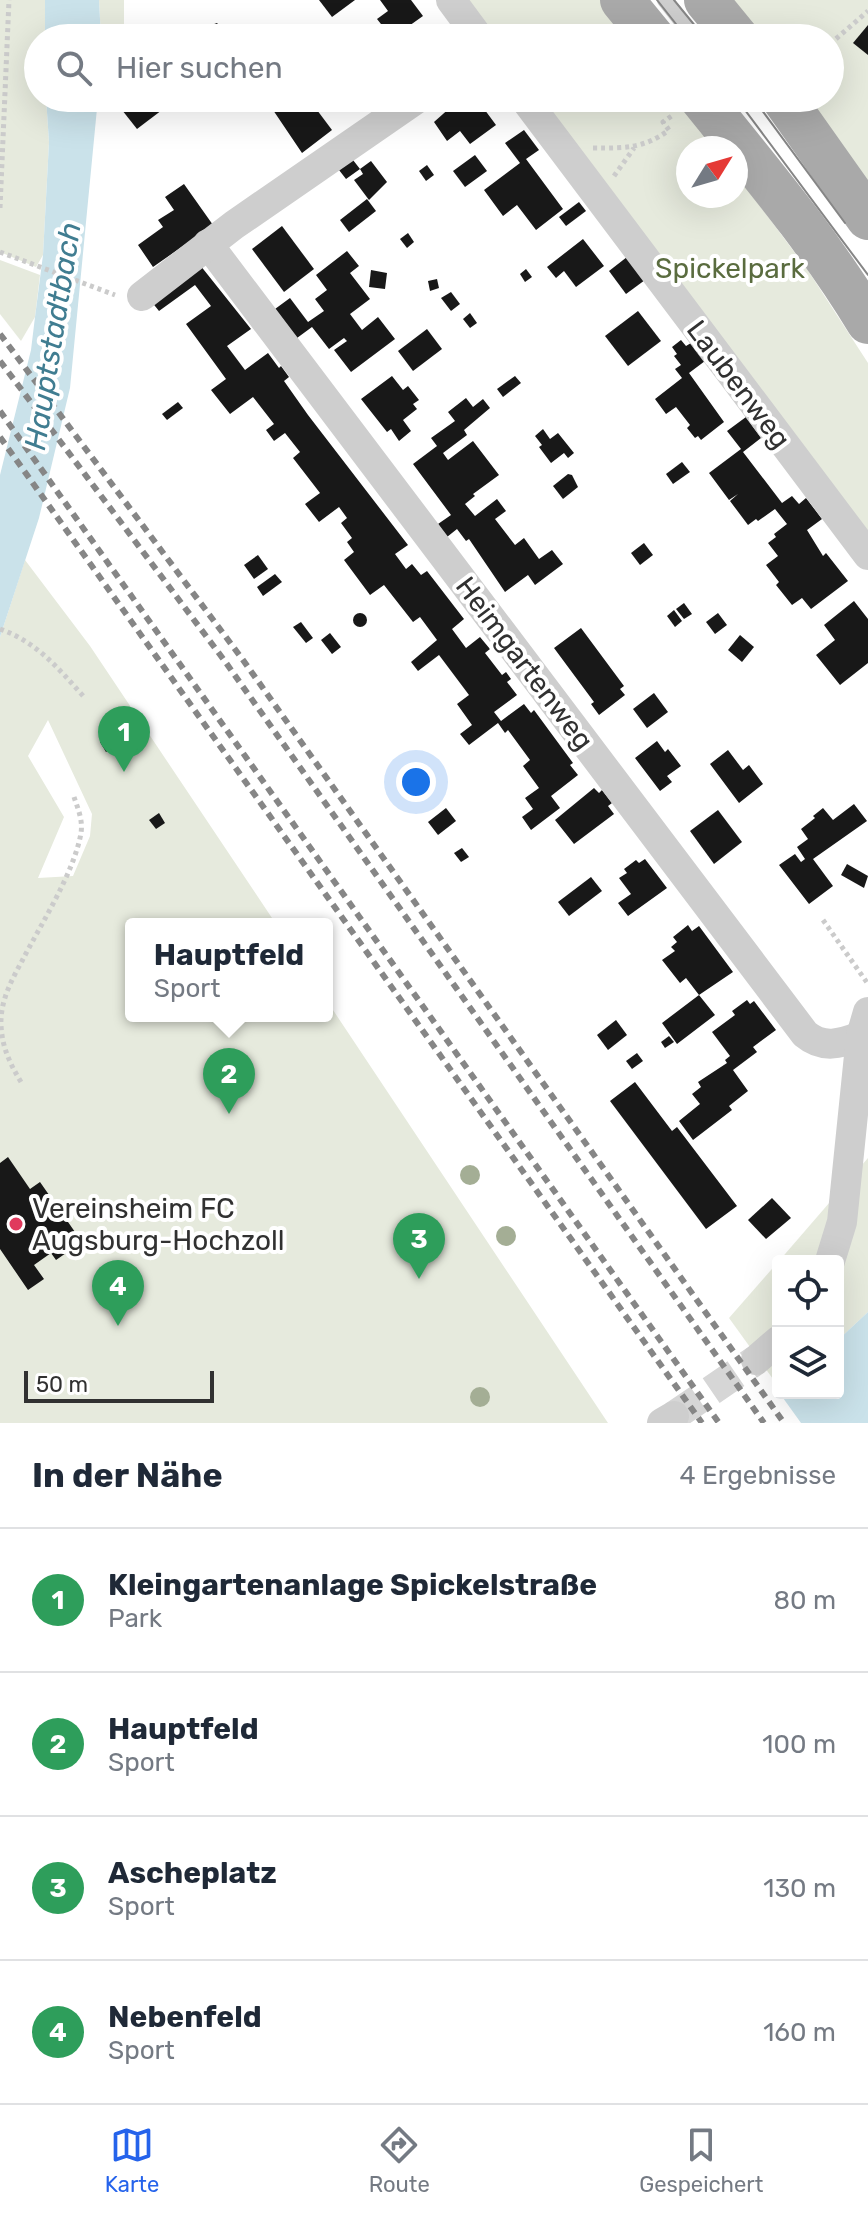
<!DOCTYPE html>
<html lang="de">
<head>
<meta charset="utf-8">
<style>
	:root { --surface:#fff; --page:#f6f6f7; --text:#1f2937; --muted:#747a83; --line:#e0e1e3; --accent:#2563eb }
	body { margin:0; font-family:Rubik,sans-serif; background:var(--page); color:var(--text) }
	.controls { position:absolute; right:24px; bottom:24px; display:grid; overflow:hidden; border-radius:8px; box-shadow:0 8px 32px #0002 }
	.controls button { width:72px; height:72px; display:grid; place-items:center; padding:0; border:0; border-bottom:2px solid var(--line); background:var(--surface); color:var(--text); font:40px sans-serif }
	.compass { position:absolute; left:676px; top:136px; width:72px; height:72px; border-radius:50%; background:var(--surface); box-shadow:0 8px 32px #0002; rotate:53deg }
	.scale { position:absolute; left:24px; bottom:20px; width:190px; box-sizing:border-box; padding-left:8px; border:4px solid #313131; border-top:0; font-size:22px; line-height:28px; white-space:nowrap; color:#313131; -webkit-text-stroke:6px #fff; paint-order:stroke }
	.you { position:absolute; left:416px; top:782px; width:28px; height:28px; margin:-20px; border:6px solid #fff; border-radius:50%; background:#1a73e8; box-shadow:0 0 0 12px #1a73e833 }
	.badge { display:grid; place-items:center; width:52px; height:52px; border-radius:50%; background:var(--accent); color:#fff; font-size:26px; font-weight:700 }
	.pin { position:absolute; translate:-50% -66px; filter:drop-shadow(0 2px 4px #0008) }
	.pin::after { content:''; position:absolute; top:42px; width:28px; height:24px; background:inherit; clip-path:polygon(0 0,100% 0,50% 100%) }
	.popup { position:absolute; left:125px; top:918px; width:208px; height:104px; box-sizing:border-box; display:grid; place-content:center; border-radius:8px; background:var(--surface); filter:drop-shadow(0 2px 6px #0005); font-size:26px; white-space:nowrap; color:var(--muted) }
	.popup b { font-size:30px; color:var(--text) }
	.popup::after { content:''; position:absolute; left:50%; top:100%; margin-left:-16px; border:16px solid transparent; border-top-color:var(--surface) }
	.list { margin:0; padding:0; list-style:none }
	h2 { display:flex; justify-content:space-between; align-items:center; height:104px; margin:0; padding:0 32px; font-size:34px }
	h2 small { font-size:26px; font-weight:400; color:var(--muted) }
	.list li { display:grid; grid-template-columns:52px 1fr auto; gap:24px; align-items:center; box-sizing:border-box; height:144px; padding:0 32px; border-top:2px solid var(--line) }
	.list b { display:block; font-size:30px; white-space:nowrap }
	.list p { margin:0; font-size:26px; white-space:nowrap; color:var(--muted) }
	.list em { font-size:26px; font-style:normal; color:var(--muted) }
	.icon { flex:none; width:44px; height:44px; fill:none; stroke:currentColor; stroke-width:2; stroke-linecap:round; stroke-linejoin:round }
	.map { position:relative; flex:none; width:868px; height:1423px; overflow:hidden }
	.search { position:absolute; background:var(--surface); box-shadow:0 8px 32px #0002; left:24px; right:24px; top:24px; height:88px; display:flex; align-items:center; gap:20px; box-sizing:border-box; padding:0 28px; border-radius:44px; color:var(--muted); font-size:30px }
	.sheet { height:680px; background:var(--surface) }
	nav { display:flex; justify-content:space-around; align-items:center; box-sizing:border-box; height:112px; border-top:2px solid var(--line); background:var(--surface); font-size:22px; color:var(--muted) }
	nav a { display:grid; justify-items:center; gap:4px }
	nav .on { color:var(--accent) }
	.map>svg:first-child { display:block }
	.green { fill:#e6eadd; fill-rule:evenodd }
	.water { fill:#cae2ea }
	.pier { fill:#fff }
	.building { fill:#181818 }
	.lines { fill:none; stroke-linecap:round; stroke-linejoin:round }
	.minor-tunnel { stroke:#d6d6d6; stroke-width:30; stroke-dasharray:30 15; stroke-linecap:butt }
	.path { stroke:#cbcbcb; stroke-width:5; stroke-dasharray:4 4; stroke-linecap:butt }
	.service { stroke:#cecece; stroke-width:16 }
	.minor { stroke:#cecece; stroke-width:30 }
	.primary { stroke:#a9a9a9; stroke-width:44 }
	.tram { stroke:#868686; stroke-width:2 }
	.rail { stroke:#868686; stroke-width:6; stroke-dasharray:8 6; stroke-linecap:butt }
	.tree { fill:#a4ae95 }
	.poi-dot { fill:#e03a5d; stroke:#fff; stroke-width:3 }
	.labels { text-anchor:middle; stroke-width:8; stroke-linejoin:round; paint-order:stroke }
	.park-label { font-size:28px; fill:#5a6c3f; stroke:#fff }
	.street-label { font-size:28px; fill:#313131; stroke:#fff }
	.poi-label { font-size:28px; fill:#313131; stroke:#fff; text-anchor:start }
	.water-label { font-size:30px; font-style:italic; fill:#407d91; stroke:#fff }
</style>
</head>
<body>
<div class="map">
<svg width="868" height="1423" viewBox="0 0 868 1423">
	<rect width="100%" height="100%" fill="#fff"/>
	<g class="green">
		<path d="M0 0H45V38H38V98H46L49 142 43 255 36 267 0 252Z"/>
		<path d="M99 0H124V29L116 38H101Z"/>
		<path d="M451 0H606L634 38H479Z"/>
		<path d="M733 0H868V190L803 98H830V38H760Z"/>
		<path d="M524 98H679L717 148H688V196H736V174L807 269 868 363V544Z"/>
		<path d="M0 260 40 275 35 317 21 341 0 314Z"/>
		<path d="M25 560 90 646 276 924H131V1016H327V1001L608 1423H0V637ZM48 720 92 814 90 836 73 876 38 878 64 817 28 756Z"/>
		<path d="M868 1158V1312L838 1340V1261H779Z"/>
		<path d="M778 1262V1386L729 1318Z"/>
	</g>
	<g class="water">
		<path d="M45 0H99L101 38H45Z"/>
		<path d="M46 98H98L70 388 39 518 0 637V475L31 350 35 317 43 255 49 142Z"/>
		<path d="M868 1312V1423H751L782 1393H838V1340Z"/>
	</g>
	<path class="pier" d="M778 1391 801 1423H747L748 1420Z"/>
	<g class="building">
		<path d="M319 0H355L332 17Z"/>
		<path d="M380 0H411L423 16 392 38 377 19 388 11Z"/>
		<path d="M217 23 229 38H176Z"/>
		<path d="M868 25V55L853 43Z"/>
		<path d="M423 27 432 38H408Z"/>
		<path d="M137 98H153L162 110 137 129 122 110Z"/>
		<path d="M283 98H291L294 103 300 98H308L332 130 302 153 271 107Z"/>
		<path d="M461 98H476L496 125 470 144 460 131 447 141 434 122Z"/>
		<path d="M524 130 539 150 526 159 563 209 536 230 517 205 503 216 484 190 520 163 505 143Z"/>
		<path d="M475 155 487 171 465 187 453 171Z"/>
		<path d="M353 160 360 169 371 161 387 182 369 200 354 180 363 174 360 169 346 179 339 170Z"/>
		<path d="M427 165 434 175 426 181 419 171Z"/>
		<path d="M184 184 213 225 153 267 138 245 163 227 158 220 174 210 165 197Z"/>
		<path d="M367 199 376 211 349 232 340 220Z"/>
		<path d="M579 202 586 211 566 226 559 217Z"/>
		<path d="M282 226 314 269 284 292 252 249Z"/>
		<path d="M408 233 414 242 407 248 400 239Z"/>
		<path d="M583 239 604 266 576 287 564 271 556 278 547 267Z"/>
		<path d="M347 251 359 266 350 273 370 299 350 314 362 330 378 317 395 339 351 372 334 350 347 341 344 338 329 349 312 327 297 338 275 309 290 298 308 322 324 311 315 299 327 290 316 275Z"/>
		<path d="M627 257 645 280 626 294 609 271Z"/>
		<path d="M196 260 251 329 227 346 245 370 268 353 279 368 281 366 289 377 284 381 308 415 408 545 395 554 406 569 412 564 421 575 427 571 464 619 452 629 466 648 480 637 490 649 485 653 502 675 506 672 511 679 507 682 517 695 494 712 501 721 524 704 531 713 534 710 573 763 570 765 578 775 551 796 560 808 531 830 522 817 533 809 525 798 539 788 523 766 530 760 508 730 505 733 498 723 469 745 460 734 472 725 457 704 469 695 439 655 418 671 411 662 437 640 420 617 413 622 384 585 370 595 344 560 354 552 347 542 352 538 341 523 347 518 339 507 319 522 305 504 320 493 293 458 300 452 285 433 274 441 266 430 274 424 253 397 230 414 211 390 226 379 186 324 211 306 195 285 159 311 147 296Z"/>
		<path d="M526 269 532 277 525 282 520 274Z"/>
		<path d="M371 270 387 273 385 289 369 287Z"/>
		<path d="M437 279 439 288 430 291 428 281Z"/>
		<path d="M451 292 460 304 451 311 441 298Z"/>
		<path d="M638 311 661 341 628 366 605 336Z"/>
		<path d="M470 313 477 323 470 328 463 319Z"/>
		<path d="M427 329 442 349 413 371 398 351Z"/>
		<path d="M681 340 686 346 691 343 705 361 689 373 724 422 701 440 698 436 695 438 687 428 690 425 676 407 666 414 655 399 682 378 675 369 681 365 674 356 677 354 672 347Z"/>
		<path d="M392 376 403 390 408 386 419 400 413 404 417 409 403 420 411 431 399 441 391 429 387 432 361 399Z"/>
		<path d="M515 376 521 383 503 397 497 389Z"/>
		<path d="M466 398 473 407 483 399 490 408 464 430 467 435 443 453 448 460 473 441 499 475 473 494 475 496 465 504 475 516 497 499 506 511 495 519 515 545 524 538 539 559 552 550 563 564 535 585 528 575 505 592 469 539 466 541 457 529 447 537 438 524 451 515 413 464 437 446 431 438 455 421 448 412Z"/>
		<path d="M178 402 183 408 167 420 162 414Z"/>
		<path d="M746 417 761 438 743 452 782 503 792 496 799 504 806 498 822 519 807 530 823 556 826 553 848 581 811 609 802 598 792 605 776 585 779 582 766 565 778 556 768 543 776 537 774 534 787 524 775 509 758 521 756 519 748 525 730 501 738 494 729 500 709 473 741 449 727 431Z"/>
		<path d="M543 429 550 439 558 433 574 453 568 458 564 453 551 463 539 447 542 445 535 436Z"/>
		<path d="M682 462 690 472 673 484 666 474Z"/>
		<path d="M568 474 572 475 578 487 563 499 553 486Z"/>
		<path d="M644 543 653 555 640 565 631 553Z"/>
		<path d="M258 555 268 569 254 579 244 565Z"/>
		<path d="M275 574 282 582 263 596 257 587Z"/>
		<path d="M854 601 868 619V663L840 685 816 655 835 640 824 625Z"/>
		<path d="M684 603 692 614 684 619 676 609Z"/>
		<path d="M674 610 682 621 675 627 667 616Z"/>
		<path d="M718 613 727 625 715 634 706 622Z"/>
		<circle cx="360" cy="620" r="7"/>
		<path d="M301 622 313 638 306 643 293 627Z"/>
		<path d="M581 628 624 686 620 689 625 695 599 715 591 704 594 702 554 648Z"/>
		<path d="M330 633 341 647 332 654 321 640Z"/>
		<path d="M740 635 754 647 742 662 728 650Z"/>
		<path d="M654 693 668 712 647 728 633 709Z"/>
		<path d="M109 736 116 745 106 752 100 742Z"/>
		<path d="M657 741 665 752 668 749 681 766 667 776 672 782 660 791 635 758Z"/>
		<path d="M728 750 743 770 749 765 763 784 739 803 710 764Z"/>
		<path d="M594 788 599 793 602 790 612 803 608 806 614 814 574 844 555 820Z"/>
		<path d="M854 804 867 821 813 859 833 886 809 904 779 865 795 854 801 862 805 859 797 847 808 839 801 829 815 818 813 816 823 808 833 820Z"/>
		<path d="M446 808 456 821 438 835 428 822Z"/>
		<path d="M718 810 742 842 714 864 690 831Z"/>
		<path d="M159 813 165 823 156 829 149 820Z"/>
		<path d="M462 848 469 857 461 862 454 853Z"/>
		<path d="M645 859 667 888 628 916 618 903 631 894 619 878 627 873 624 869 636 860 639 863Z"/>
		<path d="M847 864 868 876 864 888 841 875Z"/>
		<path d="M591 877 602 891 569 916 558 902Z"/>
		<path d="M688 925 692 931 699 926 733 972 699 995 715 1015 677 1044 662 1023 699 995 686 978 680 983 662 960 675 951 671 947 677 942 673 937Z"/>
		<path d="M747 1000 750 1004 754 1001 776 1030 753 1047 757 1052 733 1070 748 1091 729 1106 732 1110 693 1140 679 1121 700 1104 692 1094 701 1087 698 1082 727 1063 725 1060 730 1056 712 1032 735 1015 732 1011Z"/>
		<path d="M616 1020 627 1035 608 1050 597 1035Z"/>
		<path d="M669 1036 674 1042 665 1048 661 1042Z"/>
		<path d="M637 1053 643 1061 632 1069 626 1061Z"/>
		<path d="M635 1082 672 1131 677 1127 737 1206 706 1229 610 1101Z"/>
		<path d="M8 1157 30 1189 40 1182 82 1242 56 1260 51 1253 34 1265 44 1279 28 1290 0 1249V1163Z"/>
		<path d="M772 1198 791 1218 766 1239 748 1220Z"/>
	</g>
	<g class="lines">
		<path class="minor-tunnel" d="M674 1416 756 1360"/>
		<g class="path">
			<path d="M830 44 868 11"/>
			<path d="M593 148C625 148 643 149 669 130L663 122 673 115"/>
			<path d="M614 176 634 148"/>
			<path d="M0 208 9 0"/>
			<path d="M0 252 115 295"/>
			<path d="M0 629C37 642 59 669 84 697"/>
			<path d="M823 920 868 984"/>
			<path d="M21 1082C10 1064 2 1047 1 1025 0 1002 11 981 22 961 41 924 74 873 81 833 83 820 78 809 74 797"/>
		</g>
		<path class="service" d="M665 0 695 38"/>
		<g class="minor">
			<path d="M451 0 479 38"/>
			<path d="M524 98 868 555"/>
			<path d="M208 244 805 1034C823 1049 840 1044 861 1036"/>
			<path d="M142 296 234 225 418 98"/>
			<path d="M830 1261 842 1222 861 1036 868 1012"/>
			<path d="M756 1360 778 1341"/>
			<path d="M662 1423 674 1416"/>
		</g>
		<g class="primary">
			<path d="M622 0 653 38"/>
			<path d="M706 0 737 38"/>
			<path d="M701 98C759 170 820 242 868 322"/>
			<path d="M783 98 868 218"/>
		</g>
		<g class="tram">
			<path d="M657 0 687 38"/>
			<path d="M674 0 705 38"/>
			<path d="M736 98 868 275"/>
			<path d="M753 98 845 223"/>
		</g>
		<g class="rail">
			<path d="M0 334 243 660 784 1423"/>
			<path d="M0 361 224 660 764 1423"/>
			<path d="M0 411 719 1423"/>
			<path d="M0 437 702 1423"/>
		</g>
	</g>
	<g class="tree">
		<circle cx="470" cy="1175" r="10"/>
		<circle cx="506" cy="1236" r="10"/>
		<circle cx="480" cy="1397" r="10"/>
	</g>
	<circle class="poi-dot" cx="16" cy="1224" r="8"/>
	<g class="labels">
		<g class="park-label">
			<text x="730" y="278">Spickelpark</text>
		</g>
		<g class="street-label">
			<text transform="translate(739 384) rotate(53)" y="10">Laubenweg</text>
			<text transform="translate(525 663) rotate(53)" y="10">Heimgartenweg</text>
		</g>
		<g class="poi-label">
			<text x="32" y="1218">Vereinsheim FC<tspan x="32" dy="32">Augsburg-Hochzoll</tspan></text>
		</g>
		<g class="water-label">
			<text transform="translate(53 336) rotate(-81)" y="10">Hauptstadtbach</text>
		</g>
	</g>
</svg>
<div class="controls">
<button><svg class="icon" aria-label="locate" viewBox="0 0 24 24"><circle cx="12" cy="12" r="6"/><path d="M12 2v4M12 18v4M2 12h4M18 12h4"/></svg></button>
<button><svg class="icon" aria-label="layers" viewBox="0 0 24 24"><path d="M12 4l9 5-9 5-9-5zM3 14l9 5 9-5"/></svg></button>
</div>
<svg class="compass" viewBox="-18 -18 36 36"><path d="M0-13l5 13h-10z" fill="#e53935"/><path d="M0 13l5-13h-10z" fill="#747a83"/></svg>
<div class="scale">50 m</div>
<div class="you"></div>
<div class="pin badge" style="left:124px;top:772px;background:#2e9e5b">1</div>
<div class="pin badge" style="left:229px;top:1114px;background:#2e9e5b">2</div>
<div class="popup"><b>Hauptfeld</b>Sport</div>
<div class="pin badge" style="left:419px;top:1279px;background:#2e9e5b">3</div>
<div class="pin badge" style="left:118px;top:1326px;background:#2e9e5b">4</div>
<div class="search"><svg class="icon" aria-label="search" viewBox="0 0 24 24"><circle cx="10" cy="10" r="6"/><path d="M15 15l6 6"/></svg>Hier suchen</div>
</div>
<section class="sheet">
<h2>In der Nähe<small>4 Ergebnisse</small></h2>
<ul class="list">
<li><span class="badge" style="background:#2e9e5b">1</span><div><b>Kleingartenanlage Spickelstraße</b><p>Park</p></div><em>80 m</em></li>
<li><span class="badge" style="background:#2e9e5b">2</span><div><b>Hauptfeld</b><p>Sport</p></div><em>100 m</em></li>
<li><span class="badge" style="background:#2e9e5b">3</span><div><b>Ascheplatz</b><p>Sport</p></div><em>130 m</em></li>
<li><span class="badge" style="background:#2e9e5b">4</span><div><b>Nebenfeld</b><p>Sport</p></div><em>160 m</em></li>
</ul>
</section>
<nav>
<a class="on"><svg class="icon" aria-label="map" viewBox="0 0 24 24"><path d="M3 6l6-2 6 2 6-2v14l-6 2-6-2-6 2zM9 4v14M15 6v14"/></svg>Karte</a>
<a><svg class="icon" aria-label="directions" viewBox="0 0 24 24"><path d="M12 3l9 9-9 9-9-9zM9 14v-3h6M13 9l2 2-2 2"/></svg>Route</a>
<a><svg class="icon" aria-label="saved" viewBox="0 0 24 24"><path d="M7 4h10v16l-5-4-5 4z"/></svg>Gespeichert</a>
</nav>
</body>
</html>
